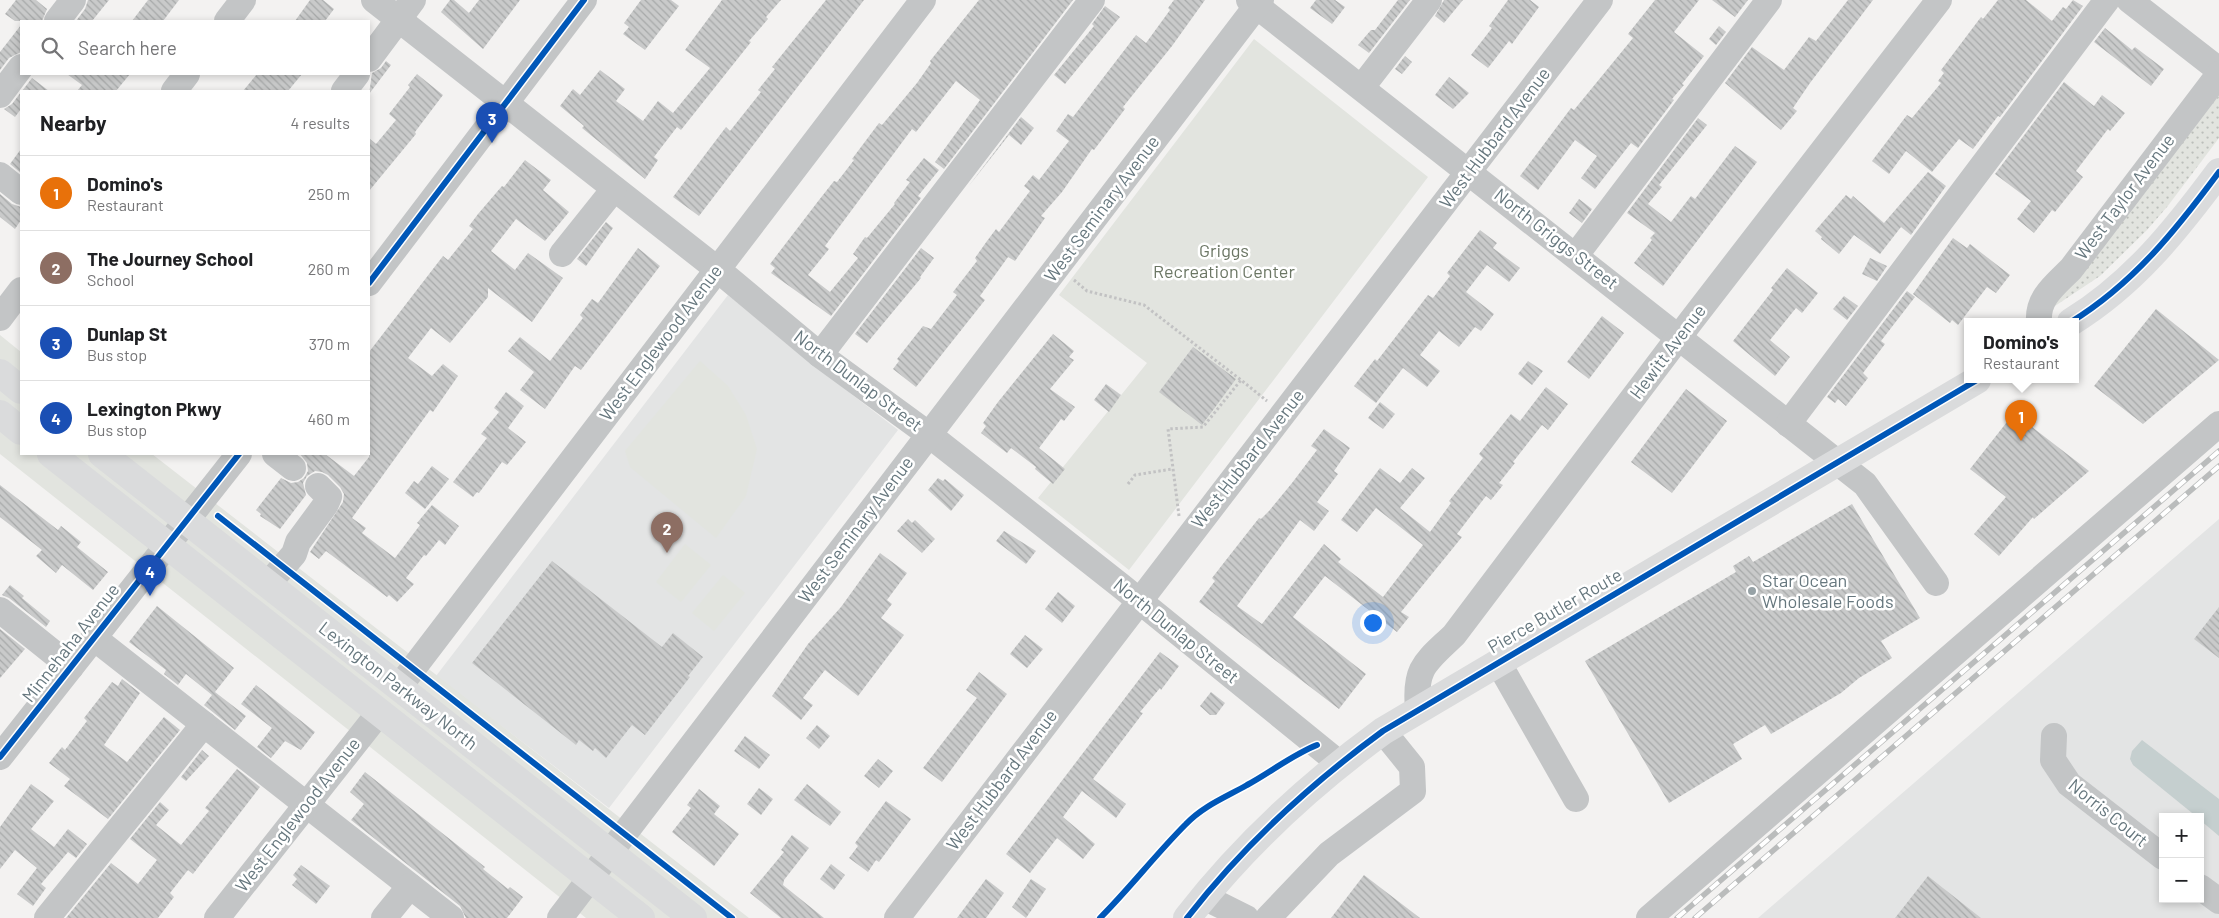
<!DOCTYPE html>
<html lang="en">
<head>
<meta charset="utf-8">
<style>
	:root { --surface:#fff; --page:#f2f2f2; --text:#202124; --muted:#757577; --line:#e0e0e0; --accent:#2563eb }
	body { margin:0; font-family:Barlow,sans-serif; background:var(--page); color:var(--text) }
	.controls { position:absolute; right:15px; bottom:15px; display:grid; overflow:hidden; border-radius:0px; box-shadow:0 2px 8px #0003 }
	.controls button { width:45px; height:45px; display:grid; place-items:center; padding:0; border:0; border-bottom:1px solid var(--line); background:var(--surface); color:var(--text); font:25px sans-serif }
	.you { position:absolute; left:1372px; top:622px; width:18px; height:18px; margin:-12px; border:4px solid #fff; border-radius:50%; background:#1a73e8; box-shadow:0 0 0 8px #1a73e833 }
	.badge { display:grid; place-items:center; width:32px; height:32px; border-radius:50%; background:var(--accent); color:#fff; font-size:16px; font-weight:700 }
	.pin { position:absolute; translate:-50% -41px; filter:drop-shadow(0 1px 2px #0008) }
	.pin::after { content:''; position:absolute; top:26px; width:18px; height:15px; background:inherit; clip-path:polygon(0 0,100% 0,50% 100%) }
	.popup { position:absolute; left:1964px; top:318px; width:115px; height:65px; box-sizing:border-box; display:grid; place-content:center; border-radius:0px; background:var(--surface); filter:drop-shadow(0 1px 4px #0005); font-size:16px; white-space:nowrap; color:var(--muted) }
	.popup b { font-size:19px; color:var(--text) }
	.popup::after { content:''; position:absolute; left:50%; top:100%; margin-left:-10px; border:10px solid transparent; border-top-color:var(--surface) }
	.list { margin:0; padding:0; list-style:none }
	h2 { display:flex; justify-content:space-between; align-items:center; height:65px; margin:0; padding:0 20px; font-size:21px }
	h2 small { font-size:16px; font-weight:400; color:var(--muted) }
	.list li { display:grid; grid-template-columns:32px 1fr auto; gap:15px; align-items:center; box-sizing:border-box; height:75px; padding:0 20px; border-top:1px solid var(--line) }
	.list b { display:block; font-size:19px; white-space:nowrap }
	.list p { margin:0; font-size:16px; white-space:nowrap; color:var(--muted) }
	.list em { font-size:16px; font-style:normal; color:var(--muted) }
	.icon { flex:none; width:28px; height:28px; fill:none; stroke:currentColor; stroke-width:2; stroke-linecap:round; stroke-linejoin:round }
	.map { position:relative; flex:none; width:2219px; height:918px; overflow:hidden }
	.search { position:absolute; background:var(--surface); box-shadow:0 2px 8px #0003; left:20px; top:20px; width:350px; height:55px; display:flex; align-items:center; gap:12px; box-sizing:border-box; padding:0 18px; border-radius:0px; color:var(--muted); font-size:19px }
	.panel { position:absolute; background:var(--surface); box-shadow:0 2px 8px #0003; left:20px; top:90px; width:350px; height:365px; border-radius:0px }
	.map>svg:first-child { display:block }
	.built { fill:#e3e4e4; fill-rule:evenodd }
	.grass { fill:url(#grass-dots) }
	.green { fill:#e2e4df }
	.water { fill:#c5cfcf }
	.building { fill:url(#building-back-hatch) }
	.lines { fill:none; stroke-linecap:round; stroke-linejoin:round }
	.path { stroke:#c2c2c3; stroke-width:3; stroke-dasharray:2.5 2.5; stroke-linecap:butt }
	.minor { stroke:#c3c5c6; stroke-width:26 }
	.major { stroke:#dadbdc; stroke-width:28 }
	.rail-casing { stroke:#babcbc; stroke-width:5.5 }
	.rail { stroke:#fff; stroke-width:4; stroke-dasharray:11; stroke-linecap:butt }
	.cycleway-casing { stroke:#fff; stroke-width:9 }
	.cycleway { stroke:#0057b8; stroke-width:6 }
	.poi-dot { fill:#97a2a6; stroke:#fff; stroke-width:2 }
	.labels { text-anchor:middle; stroke-width:5; stroke-linejoin:round; paint-order:stroke }
	.street-label { font-size:18px; fill:#66777e; stroke:#fff }
	.park-label { font-size:18px; fill:#6b7664; stroke:#fff }
	.poi-label { font-size:18px; fill:#66777e; stroke:#fff; text-anchor:start }
</style>
</head>
<body>
<div class="map">
<svg width="2219" height="918" viewBox="0 0 2219 918">
	<defs>
		<pattern id="grass-dots" width="8" height="8" patternUnits="userSpaceOnUse" patternTransform="scale(1.25)"><rect width="8" height="8" fill="#e2e4df"/><path d="M2 2h.1M6 6h.1" fill="none" stroke="#bbbeba" stroke-width="1.8" stroke-linecap="round"/></pattern>
		<pattern id="building-back-hatch" width="6" height="6" patternUnits="userSpaceOnUse" patternTransform="scale(1.25)"><rect width="6" height="6" fill="#c9caca"/><path d="M-1 5l2 2M0 0l6 6M5-1l2 2" fill="none" stroke="#a7a9a9"/></pattern>
	</defs>
	<rect width="100%" height="100%" fill="#f3f2f1"/>
	<g class="built">
		<path d="M728 295 793 349 898 430 609 808 436 676Z"/>
		<path d="M2219 519V918H1758ZM2163 817H2200V899H2163Z"/>
	</g>
	<path class="grass" d="M2219 95V138L2167 207 2147 230 2100 276 2049 310Z"/>
	<g class="green">
		<path d="M1254 39 1428 177 1129 570 1038 498 1147 363 1059 295Z"/>
		<path d="M0 335 21 352V454H152L749 918H586L0 454Z"/>
		<path d="M700 361 728 386 746 415 757 449 746 496 716 538 630 467 625 451Z"/>
		<path d="M685 544 711 565 681 602 656 582Z"/>
		<path d="M723 575 745 593 714 631 692 613Z"/>
	</g>
	<path class="water" d="M2142 740 2219 799V836L2200 820V817H2197L2133 765 2130 759 2132 751Z"/>
	<g class="building">
		<path d="M16 0H36L47 9 42 21H15L5 14Z"/>
		<path d="M88 0H109L92 21H76L85 9Z"/>
		<path d="M148 0H179L163 21H132Z"/>
		<path d="M310 0H323L334 9 325 21H295Z"/>
		<path d="M450 0H454L469 13 479 0H520L483 49 441 12Z"/>
		<path d="M641 0H671L679 6 645 50 623 34 629 27 624 23Z"/>
		<path d="M722 0H781L766 17 768 19 749 41 751 42 681 130 677 127 654 157 658 160 645 179 582 128 584 126 560 106 573 89 580 95 600 70 625 89 616 101 643 121 658 101 673 113 710 68 685 50Z"/>
		<path d="M826 0H864L699 216 673 197 726 127 730 131 761 92 758 90 775 69 772 67Z"/>
		<path d="M979 0H1073L944 169 935 162 980 100 956 81 916 132 912 129 825 246 829 249 808 275 830 292 858 258 853 254 865 237 867 238 895 204 894 203 910 182 906 180 924 158 939 170 918 196 921 198 831 316 771 273 775 268 770 264 819 200 834 181 837 182 854 160 852 159 879 123 882 125 917 83 931 63 930 61Z"/>
		<path d="M1174 0H1205L1172 46 1123 107 1125 109 1094 150 1092 149 1062 192 1041 216 1045 218 1015 261 1008 257 980 296 985 300 916 387 893 369 899 361 897 359 923 326 931 329 957 295 953 292 977 261 975 258 987 241 996 229 999 232 1030 191 1024 186 1033 175 1039 180 1069 141 1056 131 1068 114 1073 117 1136 35 1146 43 1170 10 1168 8Z"/>
		<path d="M1316 0H1335L1345 7 1332 24 1310 8Z"/>
		<path d="M1398 0H1410L1369 53 1358 45 1371 30H1375Z"/>
		<path d="M1444 0H1463L1444 23 1435 16Z"/>
		<path d="M1508 0H1530L1539 7 1512 44 1509 41 1488 68 1471 55 1492 28 1489 26Z"/>
		<path d="M1655 0H1699L1674 32 1704 56 1682 84 1684 85 1672 99 1674 100 1638 148 1631 143 1595 189 1581 178 1597 156 1575 140 1538 190 1520 176 1571 108 1574 110 1633 38 1628 34Z"/>
		<path d="M1712 0H1748L1735 17Z"/>
		<path d="M1848 0H1873L1810 83 1793 108 1797 111 1781 130 1725 83 1752 47 1784 70 1809 37 1816 41Z"/>
		<path d="M1998 0H2026L2052 21 2063 7 2066 9 2073 0 2083 6 2000 117 1998 116 1973 149 1959 139 1932 172 1906 151 1889 174 1872 161 1907 115 1912 118 1941 83 1938 81 1944 73 1941 70 1981 17 1983 19Z"/>
		<path d="M1105 6 1120 17 1065 84 1054 75 1094 26 1092 24Z"/>
		<path d="M21 25V52L9 58 0 70V52Z"/>
		<path d="M1719 26 1726 32 1716 45 1709 39Z"/>
		<path d="M2105 28 2132 50 2135 47 2164 69 2151 86 2094 42Z"/>
		<path d="M1405 56 1412 62 1402 74 1395 69Z"/>
		<path d="M386 61 391 65 369 94 372 73 381 68Z"/>
		<path d="M67 74H130L116 91H77L82 85Z"/>
		<path d="M257 74H302L288 91H243Z"/>
		<path d="M417 74 443 95 415 132 416 134 369 191V138L376 144 396 120 389 114 410 87 408 85Z"/>
		<path d="M1449 77 1469 93 1453 109 1435 95Z"/>
		<path d="M32 78 49 91H22Z"/>
		<path d="M2064 82 2094 106 2102 95 2125 113 2110 131 2108 129 2076 171 2083 177 2055 212 2052 210 2034 233 2017 219 2031 201 1995 174Z"/>
		<path d="M21 92V109L15 117 4 109 12 104Z"/>
		<path d="M1021 117 1034 128 1021 145 1009 135 968 187Z"/>
		<path d="M1698 118 1707 125 1659 185 1662 187 1648 204 1671 222 1691 196 1695 199 1735 146 1757 162 1663 286 1634 263 1652 240 1650 238 1655 233 1627 213Z"/>
		<path d="M21 149V173L10 164Z"/>
		<path d="M525 160 551 180 543 190 569 212 545 241 516 219 491 251 515 270 528 253 563 278 532 322 488 288V297L450 343 431 328 408 358 432 376 443 364 458 376 433 412 430 410 352 518 366 528 362 533 395 558 420 525 417 523 432 505 459 526 445 545 439 540 426 556 424 555 406 578 414 584 397 602 389 595 387 597 326 551 319 559 310 552 343 502 344 494 340 487 328 475 322 472 315 471 307 476 303 483 306 495 280 529 260 516 261 514 256 510 281 478 291 483 298 482 304 478 308 471 307 463 300 454H325L354 476 369 457V352L443 256 448 260 473 229 469 226 478 214 502 186 504 187Z"/>
		<path d="M1928 172 1946 186 1911 235 1901 227 1880 254 1854 235 1839 254 1821 239 1822 237 1815 231 1846 195 1851 199 1853 196 1884 223Z"/>
		<path d="M0 194 12 204 21 207V220L15 229 0 217Z"/>
		<path d="M1579 199 1592 209 1582 223 1569 213Z"/>
		<path d="M606 222 613 228 586 266 577 259Z"/>
		<path d="M1480 230 1497 243 1493 248 1520 268 1509 282 1487 265 1466 292 1494 314 1481 331 1475 327 1459 347 1439 331 1420 355 1440 371 1427 387 1403 368 1376 403 1354 386 1375 359 1377 361 1428 295 1433 298 1450 276 1447 273Z"/>
		<path d="M1953 238 1967 248 1970 244 2010 275 1996 293 1987 287 1958 325 1952 320 1950 323 1913 294Z"/>
		<path d="M638 248 660 266 581 370 575 366 545 409 520 390 534 372 508 351 520 337 550 361 583 318 580 315 592 299 598 303Z"/>
		<path d="M921 248 934 258 920 277 921 278 867 343 855 334Z"/>
		<path d="M1870 258 1887 266 1877 281 1862 274Z"/>
		<path d="M1787 268 1818 293 1802 313 1796 308 1770 340 1790 357 1775 376 1733 341 1773 290 1771 288Z"/>
		<path d="M1907 291 1915 297 1881 341 1885 344 1863 373 1868 378 1846 406 1838 399 1835 403 1827 397Z"/>
		<path d="M1844 296 1858 306 1847 320 1833 309Z"/>
		<path d="M2156 309 2219 360 2143 424 2094 386Z"/>
		<path d="M1602 316 1624 333 1589 379 1567 362Z"/>
		<path d="M1053 334 1074 351 1069 357 1074 360 1050 389 1075 407 1064 421 1061 419 1039 448 1065 469 1053 484 1035 469 1036 467 1011 448 1007 453 981 433 986 426 983 423 998 402Z"/>
		<path d="M1193 347 1236 379 1202 425 1159 392Z"/>
		<path d="M1528 361 1543 371 1532 385 1518 374Z"/>
		<path d="M1106 384 1121 395 1109 412 1094 400Z"/>
		<path d="M1546 387 1568 404 1548 430 1542 425 1513 462 1515 463 1499 483 1503 485 1491 500 1486 496 1457 534 1462 537 1401 612 1409 617 1397 632 1325 576 1293 617 1366 674 1339 709 1199 602 1215 581 1212 578 1226 560 1259 518 1261 519 1269 511 1292 483 1317 450 1311 446 1324 429 1350 448 1334 471 1338 474 1317 502 1329 511 1314 531 1300 520 1237 606 1262 624 1324 544 1341 559 1338 562 1383 597 1423 545 1376 508 1357 532 1341 520 1380 468 1400 483 1412 468 1425 478 1400 508 1430 532 1451 503 1449 501 1483 458 1479 454 1511 414 1520 421Z"/>
		<path d="M1686 389 1727 421 1672 493 1631 462Z"/>
		<path d="M506 392 524 406 508 428 526 442 507 465 502 462 479 493 477 492 473 497 453 482 487 438 481 434 499 412 494 408Z"/>
		<path d="M1380 402 1395 414 1383 429 1368 418Z"/>
		<path d="M2014 413 2089 471 2034 519 2033 517 1999 556 1974 534 2006 497 1970 469Z"/>
		<path d="M432 466 449 479 425 509 405 493 414 481 418 484Z"/>
		<path d="M938 478 943 481 945 479 964 495 951 511 928 490Z"/>
		<path d="M0 485 58 530 61 526 81 542 77 547 108 572 93 590 62 565 56 573 36 556 42 550 0 517Z"/>
		<path d="M1852 504 1920 618 1881 641 1892 658 1859 678 1841 693 1771 734 1765 725 1733 744 1742 759 1669 803 1585 661 1736 572 1733 566 1749 556 1753 562Z"/>
		<path d="M908 519 912 523 915 520 935 539 922 553 897 531Z"/>
		<path d="M1004 531 1036 551 1026 564 996 541Z"/>
		<path d="M880 553 907 573 887 600 892 604 881 618 904 635 858 696 825 670 803 698 813 705 801 720 772 696 808 644 841 607Z"/>
		<path d="M552 561 662 647 673 633 703 657 688 676 690 677 645 735 632 725 606 758 595 748 593 751 579 740 576 745 472 663Z"/>
		<path d="M10 585 24 596 22 598 50 621 46 627 9 598 2 595Z"/>
		<path d="M1058 592 1075 606 1062 623 1045 609Z"/>
		<path d="M157 606 234 668 215 692 246 716 235 730 204 705 212 695 186 674 178 685 164 674 166 670 129 642Z"/>
		<path d="M2219 607V658L2194 639Z"/>
		<path d="M0 629 25 649 0 678Z"/>
		<path d="M1025 635 1043 649 1027 668 1010 654Z"/>
		<path d="M1160 652 1179 666 1161 690 1160 688 1140 712 1143 713 1093 779 1126 804 1116 818 1082 791 1063 817 1095 844 1083 859 1057 838 1030 873 1006 854Z"/>
		<path d="M979 672 1007 694 942 782 923 768 977 698 966 690Z"/>
		<path d="M122 679 140 693 104 745 127 762 164 717 180 730 108 819 64 786 70 779 49 763 62 747 65 750 87 721 84 718 112 682 118 686Z"/>
		<path d="M256 685 315 732 301 750 285 741 271 758 257 747 272 728 241 704Z"/>
		<path d="M1211 692 1225 703 1216 715H1210L1200 706Z"/>
		<path d="M817 725 830 736 819 749 806 738Z"/>
		<path d="M745 736 770 755 759 769 734 751Z"/>
		<path d="M202 750 209 756 186 781 181 777Z"/>
		<path d="M878 759 893 771 879 788 864 776Z"/>
		<path d="M237 769 260 787 193 874 188 870 170 893 174 897 158 918H66L111 863 138 884 157 860 130 839 160 802 169 810 156 825 181 845 209 811 205 808Z"/>
		<path d="M365 772 485 867 483 869 508 889 510 887 523 897 507 918H466L460 906 351 820 364 804 350 792Z"/>
		<path d="M31 784 54 801 31 829 54 847 68 829 87 844 76 858 68 852 41 884 46 888 33 906 17 894 37 868 15 850 0 869V827Z"/>
		<path d="M807 784 841 812 830 826 794 800Z"/>
		<path d="M759 788 773 799 761 815 747 804Z"/>
		<path d="M699 789 720 806 714 814 739 834 714 866 672 832 691 808 687 805Z"/>
		<path d="M886 801 911 819 879 862 876 860 868 872 849 858 858 846 855 843Z"/>
		<path d="M792 835 809 848 784 880 783 885 824 918H781L750 893 784 852 781 850Z"/>
		<path d="M831 864 845 875 834 890 820 879Z"/>
		<path d="M301 865 330 886 316 904 292 885 297 879 293 875Z"/>
		<path d="M1364 875 1420 918H1331Z"/>
		<path d="M1928 876 1943 888 1981 918H1895Z"/>
		<path d="M986 879 1004 893 986 918H957Z"/>
		<path d="M1031 879 1046 889 1026 918 1012 907Z"/>
	</g>
	<g class="lines">
		<g class="path">
			<path d="M1074 280 1087 291 1144 305 1241 380"/>
			<path d="M1128 484 1135 475 1172 469"/>
			<path d="M1179 516 1168 429 1203 427 1241 380 1267 401"/>
		</g>
		<g class="minor">
			<path d="M374 0 717 269 820 355 928 434 1121 586 1339 763"/>
			<path d="M1249 0 1865 484 1936 583"/>
			<path d="M2129 0 2219 70"/>
			<path d="M57 21 73 0"/>
			<path d="M227 21 243 0"/>
			<path d="M369 59 413 0"/>
			<path d="M1362 87 1429 0"/>
			<path d="M174 91 187 74"/>
			<path d="M344 91 357 74"/>
			<path d="M0 95 21 67"/>
			<path d="M0 175 21 192"/>
			<path d="M562 254 614 189"/>
			<path d="M1576 255 1769 0"/>
			<path d="M369 283 584 0"/>
			<path d="M0 318 21 290"/>
			<path d="M2039 322C2037 298 2055 285 2071 269L2219 74"/>
			<path d="M820 355 1092 0"/>
			<path d="M1788 424 2107 0"/>
			<path d="M275 454 293 468"/>
			<path d="M268 584 294 554 298 542 326 504 329 497 318 486"/>
			<path d="M0 610 71 667"/>
			<path d="M94 638 451 918"/>
			<path d="M1498 662 1576 799"/>
			<path d="M399 687 923 0"/>
			<path d="M1418 709C1414 667 1426 662 1454 635L1691 321 1939 0"/>
			<path d="M2054 736 2053 760 2069 784 2163 857"/>
			<path d="M0 757 239 454"/>
			<path d="M2200 887 2219 901"/>
			<path d="M1204 897 1246 918"/>
			<path d="M47 918 204 724"/>
			<path d="M217 918 379 713"/>
			<path d="M384 918 410 886"/>
			<path d="M560 918 1261 0"/>
			<path d="M897 918 1600 0"/>
			<path d="M1268 918 1329 854 1413 791 1412 767 1383 731"/>
			<path d="M1649 918 2219 424"/>
		</g>
		<g class="major">
			<path d="M2071 322C2133 284 2176 230 2219 172"/>
			<path d="M0 373 21 390"/>
			<path d="M0 414 21 431"/>
			<path d="M51 454 641 918"/>
			<path d="M102 454 693 918"/>
			<path d="M1187 918C1243 846 1309 785 1383 731L1977 380"/>
		</g>
		<defs>
			<g id="rail">
				<path d="M1677 918 2219 451"/>
				<path d="M1695 918 2219 466"/>
			</g>
		</defs>
		<use href="#rail" class="rail-casing"/>
		<use href="#rail" class="rail"/>
		<defs>
			<g id="cycleway">
				<path d="M369 283 584 0"/>
				<path d="M2071 322C2133 284 2176 230 2219 172"/>
				<path d="M218 516 732 918"/>
				<path d="M0 757 239 454"/>
				<path d="M1100 918C1130 888 1156 854 1186 824 1203 806 1226 797 1247 785 1271 772 1292 755 1317 745"/>
				<path d="M1187 918C1243 846 1309 785 1383 731L1977 380"/>
			</g>
		</defs>
		<use href="#cycleway" class="cycleway-casing"/>
		<use href="#cycleway" class="cycleway"/>
	</g>
	<circle class="poi-dot" cx="1752" cy="591" r="5"/>
	<g class="labels">
		<g class="street-label">
			<text transform="translate(1495 138) rotate(-53)" y="6">West Hubbard Avenue</text>
			<text transform="translate(2125 197) rotate(-53)" y="6">West Taylor Avenue</text>
			<text transform="translate(1102 209) rotate(-53)" y="6">West Seminary Avenue</text>
			<text transform="translate(1556 239) rotate(38)" y="6">North Griggs Street</text>
			<text transform="translate(661 343) rotate(-53)" y="6">West Englewood Avenue</text>
			<text transform="translate(1668 352) rotate(-53)" y="6">Hewitt Avenue</text>
			<text transform="translate(858 381) rotate(37)" y="6">North Dunlap Street</text>
			<text transform="translate(1248 459) rotate(-52)" y="6">West Hubbard Avenue</text>
			<text transform="translate(856 530) rotate(-53)" y="6">West Seminary Avenue</text>
			<text transform="translate(1555 611) rotate(-30)" y="6">Pierce Butler Route</text>
			<text transform="translate(1176 631) rotate(39)" y="6">North Dunlap Street</text>
			<text transform="translate(71 643) rotate(-52)" y="6">Minnehaha Avenue</text>
			<text transform="translate(398 686) rotate(38)" y="6">Lexington Parkway North</text>
			<text transform="translate(1002 780) rotate(-53)" y="6">West Hubbard Avenue</text>
			<text transform="translate(2108 813) rotate(39)" y="6">Norris Court</text>
			<text transform="translate(298 815) rotate(-52)" y="6">West Englewood Avenue</text>
		</g>
		<g class="park-label">
			<text x="1224" y="257">Griggs<tspan x="1224" dy="21">Recreation Center</tspan></text>
		</g>
		<g class="poi-label">
			<text x="1762" y="587">Star Ocean<tspan x="1762" dy="21">Wholesale Foods</tspan></text>
		</g>
	</g>
</svg>
<div class="controls">
<button>+</button>
<button>−</button>
</div>
<div class="you"></div>
<div class="pin badge" style="left:2021px;top:441px;background:#e8710a">1</div>
<div class="popup"><b>Domino's</b>Restaurant</div>
<div class="pin badge" style="left:667px;top:553px;background:#8d6e63">2</div>
<div class="pin badge" style="left:492px;top:143px;background:#1a4fb4">3</div>
<div class="pin badge" style="left:150px;top:596px;background:#1a4fb4">4</div>
<div class="search"><svg class="icon" aria-label="search" viewBox="0 0 24 24"><circle cx="10" cy="10" r="6"/><path d="M15 15l6 6"/></svg>Search here</div>
<section class="panel">
<h2>Nearby<small>4 results</small></h2>
<ul class="list">
<li><span class="badge" style="background:#e8710a">1</span><div><b>Domino's</b><p>Restaurant</p></div><em>250 m</em></li>
<li><span class="badge" style="background:#8d6e63">2</span><div><b>The Journey School</b><p>School</p></div><em>260 m</em></li>
<li><span class="badge" style="background:#1a4fb4">3</span><div><b>Dunlap St</b><p>Bus stop</p></div><em>370 m</em></li>
<li><span class="badge" style="background:#1a4fb4">4</span><div><b>Lexington Pkwy</b><p>Bus stop</p></div><em>460 m</em></li>
</ul>
</section>
</div>
</body>
</html>
